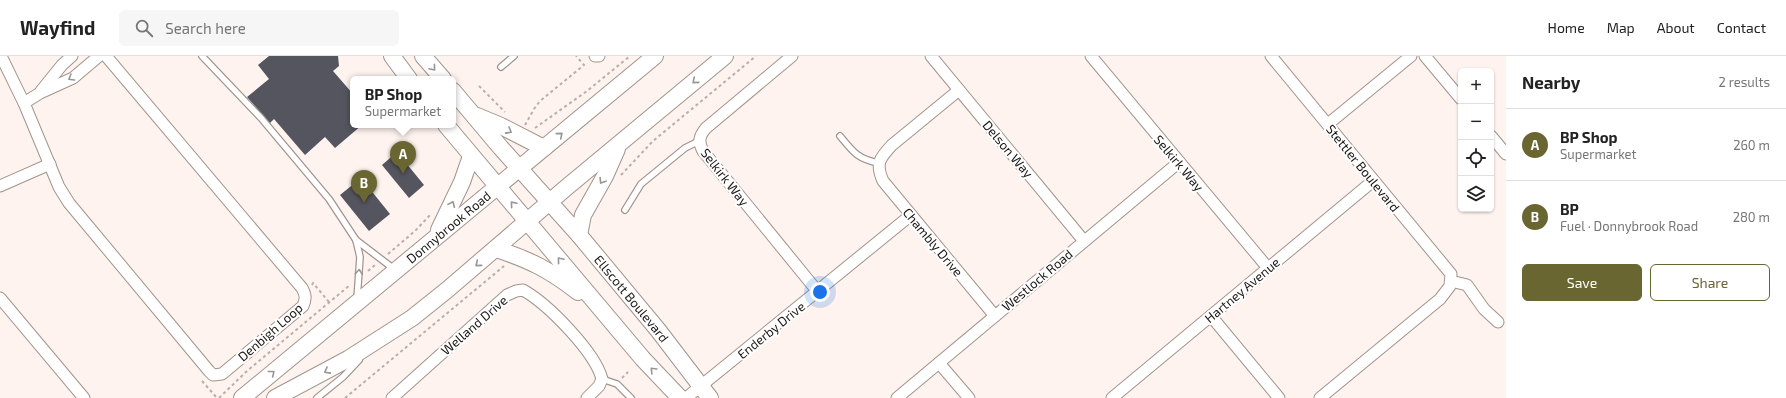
<!DOCTYPE html>
<html lang="en">
<head>
<meta charset="utf-8">
<style>
	:root { --surface:#fff; --page:#f6f6f6; --text:#222; --muted:#767676; --line:#e0e0e0; --accent:#696632 }
	body { margin:0; font-family:"Exo 2",sans-serif; background:var(--page); color:var(--text) }
	.controls { position:absolute; right:12px; top:12px; display:grid; overflow:hidden; border-radius:6px; box-shadow:0 1px 3px #0004 }
	.controls button { width:36px; height:36px; display:grid; place-items:center; padding:0; border:0; border-bottom:1px solid var(--line); background:var(--surface); color:var(--text); font:20px sans-serif }
	.you { position:absolute; left:820px; top:236px; width:14px; height:14px; margin:-10px; border:3px solid #fff; border-radius:50%; background:#1a73e8; box-shadow:0 0 0 6px #1a73e833 }
	.badge { display:grid; place-items:center; width:26px; height:26px; border-radius:50%; background:var(--accent); color:#fff; font-size:13px; font-weight:700 }
	.pin { position:absolute; translate:-50% -33px; filter:drop-shadow(0 1px 2px #0008) }
	.pin::after { content:''; position:absolute; top:21px; width:14px; height:12px; background:inherit; clip-path:polygon(0 0,100% 0,50% 100%) }
	.popup { position:absolute; left:350px; top:20px; width:106px; height:52px; box-sizing:border-box; display:grid; place-content:center; border-radius:6px; background:var(--surface); filter:drop-shadow(0 1px 3px #0005); font-size:13px; white-space:nowrap; color:var(--muted) }
	.popup b { font-size:15px; color:var(--text) }
	.popup::after { content:''; position:absolute; left:50%; top:100%; margin-left:-8px; border:8px solid transparent; border-top-color:var(--surface) }
	.list { margin:0; padding:0; list-style:none }
	h2 { display:flex; justify-content:space-between; align-items:center; height:52px; margin:0; padding:0 16px; font-size:17px }
	h2 small { font-size:13px; font-weight:400; color:var(--muted) }
	.list li { display:grid; grid-template-columns:26px 1fr auto; gap:12px; align-items:center; box-sizing:border-box; height:72px; padding:0 16px; border-top:1px solid var(--line) }
	.list b { display:block; font-size:15px; white-space:nowrap }
	.list p { margin:0; font-size:13px; white-space:nowrap; color:var(--muted) }
	.list em { font-size:13px; font-style:normal; color:var(--muted) }
	.actions { display:flex; gap:8px; padding:12px 16px }
	.actions a { flex:1; padding:9px 0; border:1px solid var(--accent); border-radius:6px; text-align:center; font-size:14px; color:var(--accent) }
	.actions .main { background:var(--accent); color:#fff }
	.icon { flex:none; width:22px; height:22px; fill:none; stroke:currentColor; stroke-width:2; stroke-linecap:round; stroke-linejoin:round }
	.map { position:relative; flex:none; width:1506px; height:342px; overflow:hidden }
	header { display:flex; align-items:center; gap:24px; box-sizing:border-box; height:56px; padding:0 20px; background:var(--surface); border-bottom:1px solid var(--line) }
	header strong { font-size:19px }
	nav { display:flex; gap:22px; margin-inline-start:auto; font-size:14px }
	.search { width:280px; height:36px; background:var(--page); display:flex; align-items:center; gap:10px; box-sizing:border-box; padding:0 14px; border-radius:6px; color:var(--muted); font-size:15px }
	main { display:flex }
	aside { flex:1; background:var(--surface) }
	.map>svg:first-child { display:block }
	.building { fill:#555560 }
	.lines { fill:none; stroke-linecap:round; stroke-linejoin:round }
	.lane-casing { stroke:#a1948e; stroke-width:8 }
	.street-casing { stroke:#a1948e; stroke-width:13 }
	.secondary-casing { stroke:#a1948e; stroke-width:18 }
	.path { stroke:#b8afab; stroke-width:2; stroke-dasharray:3 3; stroke-linecap:butt }
	.lane { stroke:#fff; stroke-width:5.5 }
	.street { stroke:#fff; stroke-width:11 }
	.secondary { stroke:#fff; stroke-width:16 }
	.oneway { stroke:#989695 }
	.labels { text-anchor:middle; stroke-width:4; stroke-linejoin:round; paint-order:stroke }
	.street-label { font-size:13px; fill:#1a1614; stroke:#fff }
</style>
</head>
<body>
<header>
<strong>Wayfind</strong>
<div class="search"><svg class="icon" aria-label="search" viewBox="0 0 24 24"><circle cx="10" cy="10" r="6"/><path d="M15 15l6 6"/></svg>Search here</div>
<nav><a>Home</a><a>Map</a><a>About</a><a>Contact</a></nav>
</header>
<main>
<div class="map">
<svg width="1506" height="342" viewBox="0 0 1506 342">
	<rect width="100%" height="100%" fill="#fef3ee"/>
	<g class="building">
		<path d="M269 0H338L339 10 333 15 353 38V69H362L335 92 325 81 305 99 274 63 270 67 247 41 269 23 258 9Z"/>
		<path d="M397 96 424 129 409 142 382 109Z"/>
		<path d="M361 122 390 158 369 175 340 139Z"/>
	</g>
	<g class="lines">
		<defs>
			<g id="lane">
				<path d="M202 0 261 62 329 143 356 184 360 201 357 243"/>
				<path d="M501 11 514 0"/>
				<path d="M840 80C854 97 857 102 878 107"/>
				<path d="M625 154 641 128 685 92 699 85"/>
				<path d="M356 184 394 213"/>
				<path d="M602 323 617 328 631 342"/>
				<path d="M317 342 343 321 359 304"/>
			</g>
			<g id="street">
				<path d="M1 0 24 47 59 131 69 147 209 315 213 319 222 318 303 250C306 243 306 239 302 232L106 0"/>
				<path d="M595 0H599"/>
				<path d="M792 0 706 72C699 80 698 86 703 95L818 236"/>
				<path d="M931 0 1084 185"/>
				<path d="M1091 0 1268 212"/>
				<path d="M1271 0 1451 218 1450 230 1440 243 1320 342"/>
				<path d="M1425 0 1461 43"/>
				<path d="M959 34 892 89C880 102 875 107 883 125L995 260"/>
				<path d="M41 35 62 9 72 0"/>
				<path d="M24 47 40 37 73 22 99 0"/>
				<path d="M1328 68 1411 0"/>
				<path d="M1491 80 1506 98"/>
				<path d="M0 130 50 108"/>
				<path d="M1451 225 1467 229 1484 253 1498 266"/>
				<path d="M0 242 84 342"/>
				<path d="M1211 260 1279 342"/>
				<path d="M939 307 969 342"/>
				<path d="M392 342 507 239 516 235 523 234C548 248 595 296 602 323L599 330 587 342"/>
				<path d="M686 342 911 159"/>
				<path d="M897 342 1178 107"/>
				<path d="M1112 342 1373 125"/>
			</g>
			<g id="secondary">
				<path d="M392 0 409 23"/>
				<path d="M423 0 443 23"/>
				<path id="s1" d="M453 35 501 92 579 179 658 274 710 342"/>
				<path d="M477 60 501 70 544 92"/>
				<path d="M446 69 643 303 680 342"/>
				<path d="M439 174 462 126 471 100"/>
				<path d="M579 179 583 159 605 120 617 93"/>
				<path d="M496 193C530 204 550 214 578 236"/>
				<path id="s2" d="M242 342 655 0"/>
				<path d="M275 342 348 303 412 262 447 234 567 131 725 0"/>
			</g>
		</defs>
		<use href="#lane" class="lane-casing"/>
		<use href="#street" class="street-casing"/>
		<use href="#secondary" class="secondary-casing"/>
		<g class="path">
			<path d="M479 30 505 56"/>
			<path d="M525 69 534 53 540 45 584 9 576 0"/>
			<path d="M535 72 587 35 630 0"/>
			<path d="M621 119 653 85 756 0"/>
			<path d="M388 198 415 175 431 158"/>
			<path d="M368 215 375 209"/>
			<path d="M312 229 313 227 329 246"/>
			<path d="M622 322 628 316"/>
			<path d="M202 325 217 342"/>
			<path d="M219 342 247 315 350 229"/>
			<path d="M345 342 504 210"/>
		</g>
		<use href="#lane" class="lane"/>
		<use href="#street" class="street"/>
		<use href="#secondary" class="secondary"/>
	</g>
	<defs><path id="oneway-chevron" d="M-2-3.5L2.5 0L-2 3.5" fill="none" stroke-width="1.6" stroke-linecap="round" stroke-linejoin="round"/></defs>
	<g class="oneway">
		<use href="#oneway-chevron" transform="translate(433 12) rotate(50)"/>
		<use href="#oneway-chevron" transform="translate(71 22) rotate(150)"/>
		<use href="#oneway-chevron" transform="translate(695 25) rotate(140)"/>
		<use href="#oneway-chevron" transform="translate(509 75) rotate(29)"/>
		<use href="#oneway-chevron" transform="translate(560 79) rotate(-40)"/>
		<use href="#oneway-chevron" transform="translate(602 125) rotate(122)"/>
		<use href="#oneway-chevron" transform="translate(452 148) rotate(-66)"/>
		<use href="#oneway-chevron" transform="translate(513 148) rotate(-131)"/>
		<use href="#oneway-chevron" transform="translate(560 204) rotate(-130)"/>
		<use href="#oneway-chevron" transform="translate(478 208) rotate(140)"/>
		<use href="#oneway-chevron" transform="translate(359 216) rotate(-86)"/>
		<use href="#oneway-chevron" transform="translate(653 314) rotate(-134)"/>
		<use href="#oneway-chevron" transform="translate(327 315) rotate(152)"/>
		<use href="#oneway-chevron" transform="translate(272 317) rotate(-39)"/>
	</g>
	<g class="labels">
		<g class="street-label">
			<text transform="translate(1008 93) rotate(50)" y="5">Delson Way</text>
			<text transform="translate(1179 107) rotate(50)" y="5">Selkirk Way</text>
			<text transform="translate(1363 112) rotate(51)" y="5">Stettler Boulevard</text>
			<text transform="translate(725 121) rotate(52)" y="5">Selkirk Way</text>
			<text dy="5" stroke="none"><textPath href="#s2" startOffset="268">Donnybrook Road</textPath></text>
			<text transform="translate(933 186) rotate(50)" y="5">Chambly Drive</text>
			<text transform="translate(1037 224) rotate(-40)" y="5">Westlock Road</text>
			<text transform="translate(1242 234) rotate(-40)" y="5">Hartney Avenue</text>
			<text dy="5" stroke="none"><textPath href="#s1" startOffset="274">Ellscott Boulevard</textPath></text>
			<text transform="translate(474 269) rotate(-41)" y="5">Welland Drive</text>
			<text transform="translate(771 274) rotate(-39)" y="5">Enderby Drive</text>
			<text transform="translate(270 276) rotate(-41)" y="5">Denbigh Loop</text>
		</g>
	</g>
</svg>
<div class="controls">
<button>+</button>
<button>−</button>
<button><svg class="icon" aria-label="locate" viewBox="0 0 24 24"><circle cx="12" cy="12" r="6"/><path d="M12 2v4M12 18v4M2 12h4M18 12h4"/></svg></button>
<button><svg class="icon" aria-label="layers" viewBox="0 0 24 24"><path d="M12 4l9 5-9 5-9-5zM3 14l9 5 9-5"/></svg></button>
</div>
<div class="you"></div>
<div class="pin badge" style="left:403px;top:118px">A</div>
<div class="popup"><b>BP Shop</b>Supermarket</div>
<div class="pin badge" style="left:364px;top:147px">B</div>
</div>
<aside>
<h2>Nearby<small>2 results</small></h2>
<ul class="list">
<li><span class="badge">A</span><div><b>BP Shop</b><p>Supermarket</p></div><em>260 m</em></li>
<li><span class="badge">B</span><div><b>BP</b><p>Fuel · Donnybrook Road</p></div><em>280 m</em></li>
</ul>
<div class="actions"><a class="main">Save</a><a>Share</a></div>
</aside>
</main>
</body>
</html>
